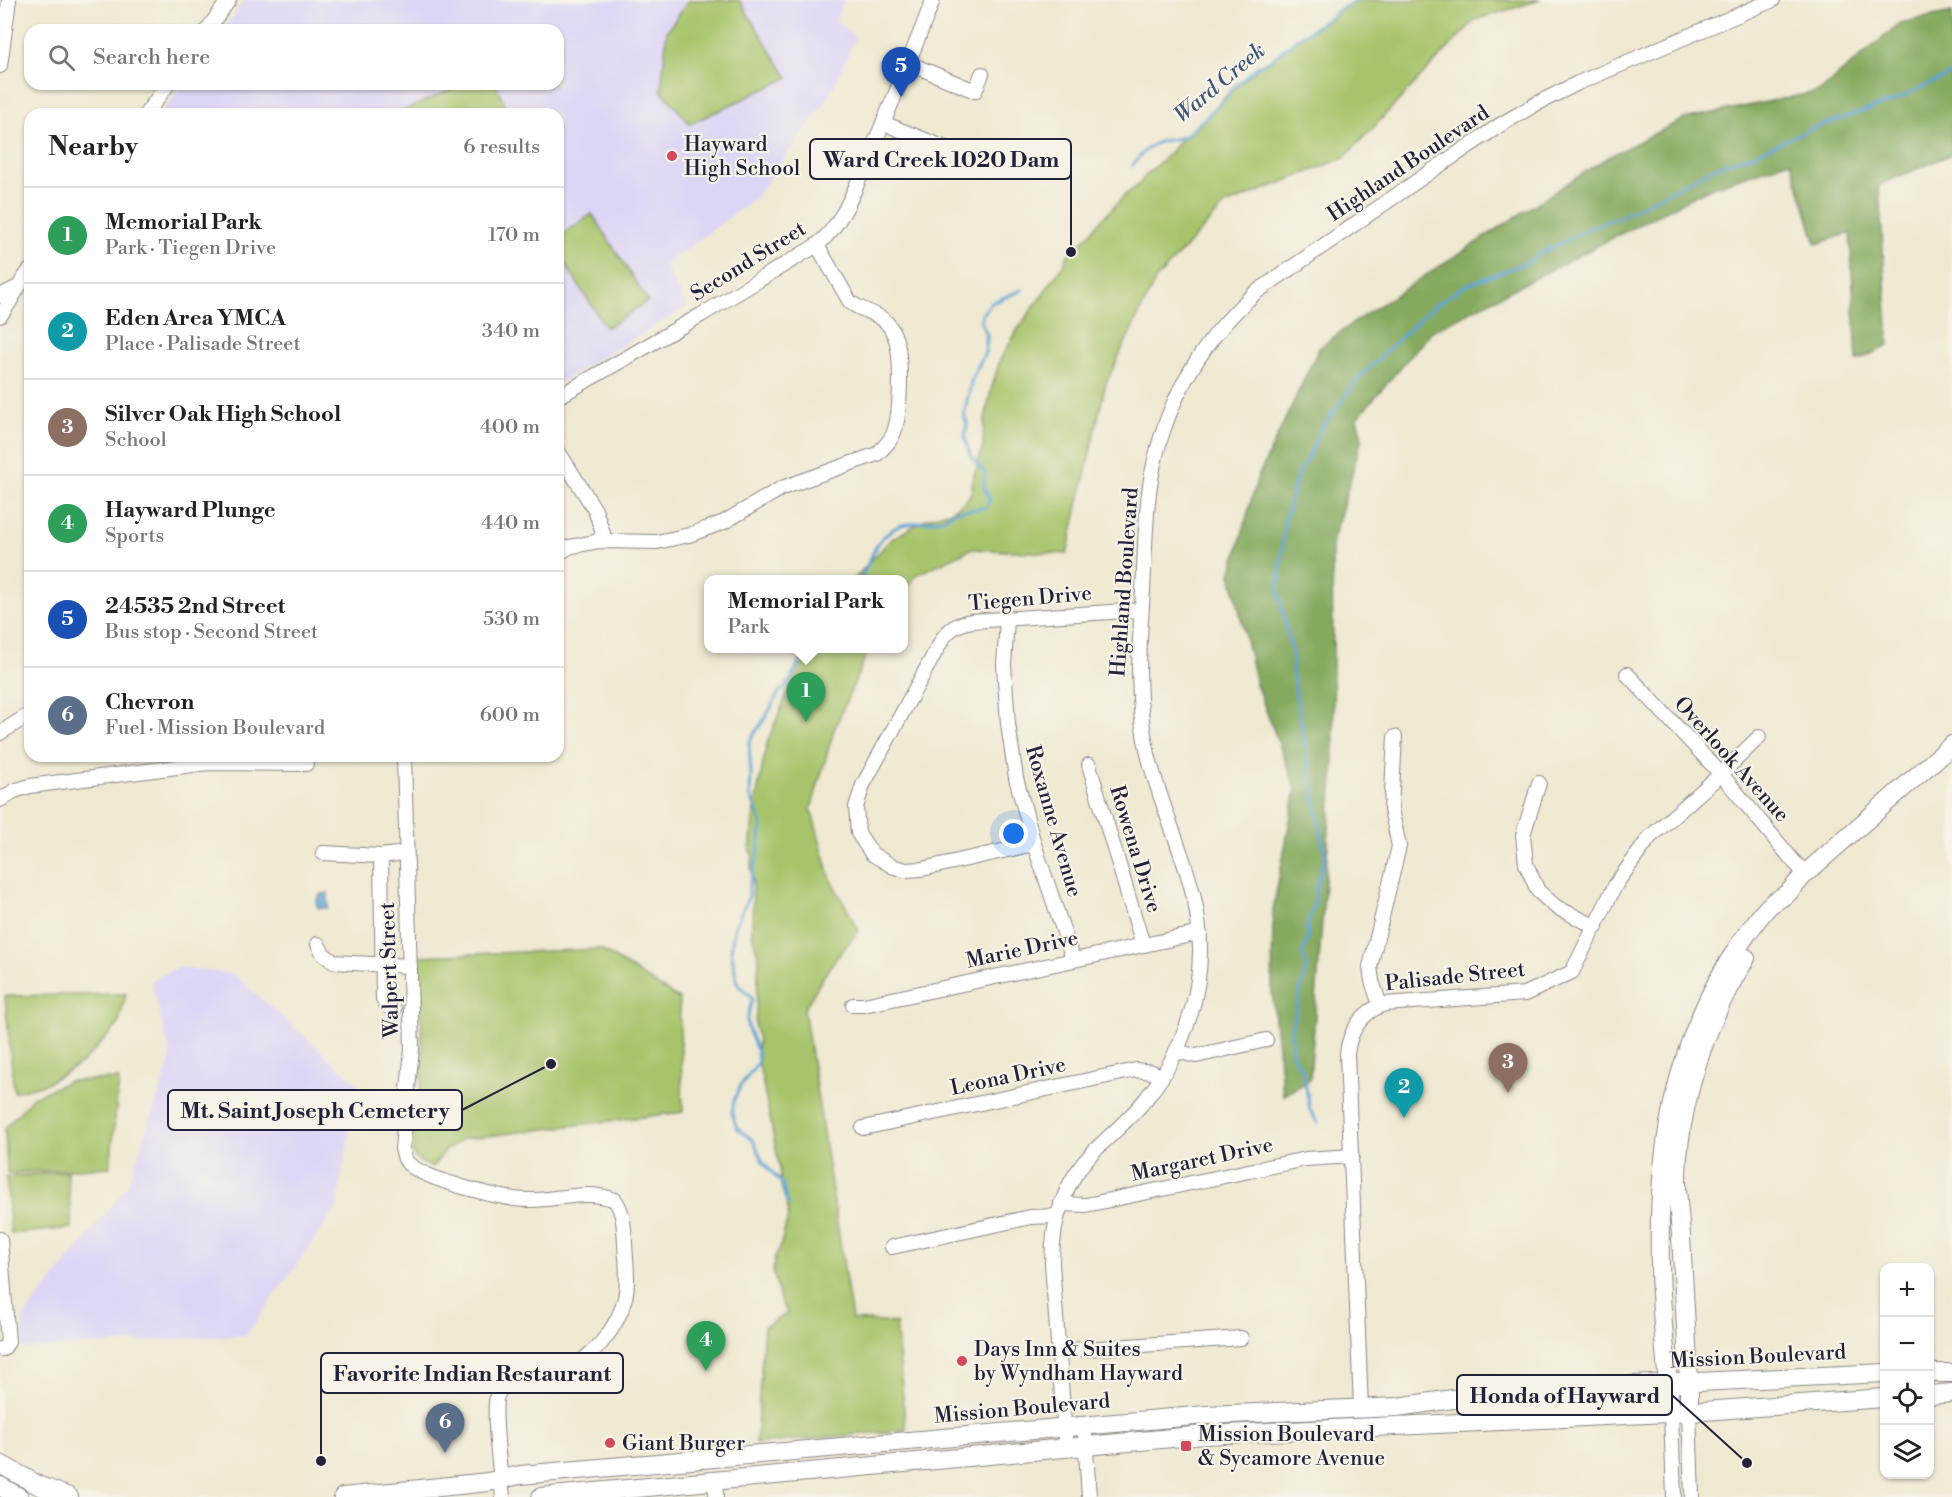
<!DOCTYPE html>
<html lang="en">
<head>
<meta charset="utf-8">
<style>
	:root { --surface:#fff; --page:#f2f2f2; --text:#222; --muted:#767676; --line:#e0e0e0; --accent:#0b8043 }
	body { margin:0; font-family:"Libre Bodoni",serif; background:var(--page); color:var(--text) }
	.controls { position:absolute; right:18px; bottom:18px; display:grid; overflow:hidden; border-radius:12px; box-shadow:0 2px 4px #0004 }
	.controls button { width:54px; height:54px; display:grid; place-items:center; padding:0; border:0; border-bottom:2px solid var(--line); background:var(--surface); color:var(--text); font:30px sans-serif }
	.you { position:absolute; left:1014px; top:834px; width:21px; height:21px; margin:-15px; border:4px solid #fff; border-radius:50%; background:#1a73e8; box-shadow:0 0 0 9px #1a73e833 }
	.badge { display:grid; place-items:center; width:39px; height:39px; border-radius:50%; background:var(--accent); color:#fff; font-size:20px; font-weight:700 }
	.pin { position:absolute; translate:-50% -50px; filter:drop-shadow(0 2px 3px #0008) }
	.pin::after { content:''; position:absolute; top:32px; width:21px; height:18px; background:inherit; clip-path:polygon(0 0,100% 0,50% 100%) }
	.popup { position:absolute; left:704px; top:575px; width:204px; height:78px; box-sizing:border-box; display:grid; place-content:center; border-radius:12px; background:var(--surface); filter:drop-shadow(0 2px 4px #0005); font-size:20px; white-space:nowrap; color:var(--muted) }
	.popup b { font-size:22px; color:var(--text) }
	.popup::after { content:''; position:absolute; left:50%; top:100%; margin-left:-12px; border:12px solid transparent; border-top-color:var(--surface) }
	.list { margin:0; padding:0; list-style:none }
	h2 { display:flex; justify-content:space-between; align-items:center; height:78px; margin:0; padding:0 24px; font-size:26px }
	h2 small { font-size:20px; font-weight:400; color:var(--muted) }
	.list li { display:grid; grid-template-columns:39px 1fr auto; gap:18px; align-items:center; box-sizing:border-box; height:96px; padding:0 24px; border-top:2px solid var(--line) }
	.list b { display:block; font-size:22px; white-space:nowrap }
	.list p { margin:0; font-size:20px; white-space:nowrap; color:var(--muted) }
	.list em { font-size:20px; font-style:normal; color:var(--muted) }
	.icon { flex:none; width:33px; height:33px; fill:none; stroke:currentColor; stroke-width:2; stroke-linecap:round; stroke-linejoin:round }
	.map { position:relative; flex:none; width:1952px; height:1497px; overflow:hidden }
	.search { position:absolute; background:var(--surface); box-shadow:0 2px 4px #0004; left:24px; top:24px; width:540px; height:66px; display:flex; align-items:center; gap:15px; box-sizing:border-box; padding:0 21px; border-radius:18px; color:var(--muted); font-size:22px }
	.panel { position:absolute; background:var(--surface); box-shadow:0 2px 4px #0004; left:24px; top:108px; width:540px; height:654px; border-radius:18px }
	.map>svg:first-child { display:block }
	.built { fill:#ddd5f6 }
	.green { fill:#a7c46b; stroke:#647353; stroke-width:1.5 }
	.forest { fill:#85aa5f; stroke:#54664d; stroke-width:1.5 }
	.water { fill:#61a3d5; stroke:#426288; stroke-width:1.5 }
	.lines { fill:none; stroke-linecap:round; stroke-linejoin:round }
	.stream { stroke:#61a3d5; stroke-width:3 }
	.minor-casing { stroke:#888686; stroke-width:16 }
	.major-casing { stroke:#888686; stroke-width:20 }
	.minor { stroke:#fff; stroke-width:14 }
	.major { stroke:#fff; stroke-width:18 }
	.poi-dot { fill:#d1495b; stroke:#f7f3e8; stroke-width:2 }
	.labels { text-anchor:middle; stroke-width:4.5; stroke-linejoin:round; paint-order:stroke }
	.poi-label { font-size:21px; fill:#22223b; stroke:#f7f3e8; text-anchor:start }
	.street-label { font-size:21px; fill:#22223b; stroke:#f7f3e8 }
	.water-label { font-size:22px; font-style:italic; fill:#3b5679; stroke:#f7f3e8 }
	.leader { fill:none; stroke:#22223b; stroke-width:2 }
	.callout-dot { fill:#22223b; stroke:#f7f3e8; stroke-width:2 }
	.callout { fill:#f7f3e8; stroke:#22223b; stroke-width:2 }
	.callout-label { font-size:22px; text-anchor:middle; font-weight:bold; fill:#22223b }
</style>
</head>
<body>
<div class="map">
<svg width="1952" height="1497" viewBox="0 0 1952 1497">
	<rect width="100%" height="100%" fill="#f7f3e8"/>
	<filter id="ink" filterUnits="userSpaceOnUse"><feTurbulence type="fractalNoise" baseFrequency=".0167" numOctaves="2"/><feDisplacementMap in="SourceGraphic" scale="12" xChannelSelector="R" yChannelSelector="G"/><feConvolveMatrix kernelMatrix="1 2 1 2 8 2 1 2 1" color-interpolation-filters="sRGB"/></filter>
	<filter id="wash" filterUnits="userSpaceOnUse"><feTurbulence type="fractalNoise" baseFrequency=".008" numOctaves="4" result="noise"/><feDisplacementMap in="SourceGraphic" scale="24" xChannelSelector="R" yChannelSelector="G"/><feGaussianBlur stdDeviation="1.35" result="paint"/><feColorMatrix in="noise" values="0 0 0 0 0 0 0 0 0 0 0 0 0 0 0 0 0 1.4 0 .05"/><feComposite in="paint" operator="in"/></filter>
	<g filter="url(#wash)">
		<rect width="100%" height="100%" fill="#efe9d1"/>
		<g class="built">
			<path d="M245 0H844L835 21 855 38 829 97 755 198 665 265 687 307 558 383V114H161L183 84H558V30H223Z"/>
			<path d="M177 967 233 974 358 1084 336 1210 246 1335 23 1349V1318L128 1185 171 1058 151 981Z"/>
		</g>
		<g class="green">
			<path d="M689 0H739L788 78 690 124 661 90 667 31Z"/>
			<path d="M1359 0H1540L1475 20 1344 158 1225 205 1156 279 1106 383 1067 554 971 549 916 575 904 595V580L854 579 890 540 926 519 951 511 965 502 971 493 973 479 983 446 984 424 991 390 1000 360 1018 329 1062 267 1068 255 1086 238 1100 221 1126 194 1136 187 1147 174 1169 154 1181 139 1202 121 1232 89 1254 72 1258 66 1271 60 1298 38 1333 16 1338 10Z"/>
			<path d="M463 84H496L509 114H396Z"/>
			<path d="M592 214 648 301 606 328 558 253V237Z"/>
			<path d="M810 649H869L834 730 811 809 831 880 859 930 828 969 804 1009 852 1320 896 1323 906 1430 756 1444 764 1327 788 1313 781 1303 773 1271 775 1256 780 1248 788 1217V1209L781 1186 780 1169 757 1054 758 1040 755 1027 759 959 752 934 753 881 751 867 753 855 750 851 754 810 767 743 789 689Z"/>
			<path d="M600 949 679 999 683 1112 463 1139 444 1152 433 1167C423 1164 412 1160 411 1147 409 1133 420 1108 421 1092 423 1047 421 1002 419 956Z"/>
			<path d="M126 994 118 1025 82 1063 45 1084 14 1092 5 996Z"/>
			<path d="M119 1079 110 1167 7 1173 5 1128 33 1097 69 1081Z"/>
			<path d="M67 1171 72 1228 11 1234 6 1177Z"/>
		</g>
		<path class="forest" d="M1952 12V154L1879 185 1889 345 1857 361 1850 233 1816 244 1791 161 1710 188 1432 331 1357 418 1362 438 1332 544 1334 764 1310 1080 1283 1096 1272 990 1273 909 1296 789 1256 684 1231 574 1257 479 1319 348 1360 318 1608 157 1684 119 1820 91 1900 23Z"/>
		<path class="water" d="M328 893V908H318L316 902 321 894Z"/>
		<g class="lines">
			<g class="stream">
				<path d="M1132 166C1142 153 1150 142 1168 140 1176 139 1180 139 1187 135L1225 99 1232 89 1258 66 1271 60 1298 38 1333 16 1338 10 1358 0"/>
				<path d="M860 580 877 545 882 538 895 528 901 525 943 519 955 511 985 508 990 500 984 488 985 473 971 456 965 438 967 423 964 415 972 378 985 353 987 336 981 323 982 315 991 303 1022 290"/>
				<path d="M1318 1123 1310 1110 1303 1071 1292 1054 1291 1029 1307 965 1302 953 1308 939 1307 926 1314 905 1317 884 1325 855 1297 700 1292 670 1293 658 1278 590 1285 519 1298 475 1312 450 1320 430 1359 378 1429 310 1464 286 1528 262 1541 253 1594 226 1620 217 1718 166 1755 154 1808 130 1896 100 1952 73"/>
				<path d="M789 1204 786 1201 783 1185 763 1162 754 1141 737 1128 732 1114 734 1100 741 1085 758 1063 757 1051 748 1028 747 1019 752 1000 751 996 740 987 737 982 731 950 734 929 749 896V886L758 854 762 824 750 795 751 773 749 743 754 734 764 720 780 691 785 688 790 680 807 648"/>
			</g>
		</g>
	</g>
	<g filter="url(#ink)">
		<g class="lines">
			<defs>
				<g id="minor">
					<path d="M207 30 229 0"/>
					<path d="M908 63 975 91 982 74"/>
					<path d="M0 66 9 0"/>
					<path d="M146 114 168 84"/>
					<path d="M883 123 955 152"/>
					<path d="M0 296 16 288"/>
					<path d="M0 316C12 301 18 285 30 270"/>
					<path d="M558 397 701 315 817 245C845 222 855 187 870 154 892 103 913 52 933 0"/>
					<path d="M558 451 595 510 603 533 599 541"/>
					<path d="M558 554 569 547 599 541 657 542 689 535 724 522 782 488 877 454C884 447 891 441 894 432 901 413 901 368 898 348 897 340 892 328 886 322 876 312 861 311 850 302L817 245"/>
					<path d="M1007 620 1004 665 1008 724 1016 778 1034 844 1073 959"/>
					<path d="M1627 674 1721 774 1795 863 1806 873"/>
					<path d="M0 733 30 714"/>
					<path d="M404 756 412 1049 402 1149C404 1155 405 1162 410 1165 427 1180 505 1200 528 1200 558 1201 586 1188 615 1200 626 1215 624 1239 626 1257 627 1271 628 1285 625 1298 618 1328 591 1362 561 1371 543 1377 508 1375 498 1393 491 1407 501 1478 503 1497"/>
					<path d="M1089 765 1143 945"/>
					<path d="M1539 783 1523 835 1526 864 1538 891 1556 907 1596 927"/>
					<path d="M0 800 14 791 30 786 208 763 306 764"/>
					<path d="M1034 844 922 869 905 870 892 866 872 854 858 833 856 807 863 785 943 638C950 628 959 623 972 621L1141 610"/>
					<path d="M323 853 381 856 405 853"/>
					<path d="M381 856 383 999 388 1007 394 1009"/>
					<path d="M318 944 323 954 334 962 410 966"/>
					<path d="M853 1005H864L1200 933"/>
					<path d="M1380 1005 1372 981 1370 967 1399 846 1391 809 1395 737"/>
					<path d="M1176 1051 1196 1056 1266 1040"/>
					<path d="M863 1128 1136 1070 1152 1072 1162 1077"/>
					<path d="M1061 1204 1086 1205 1306 1159 1352 1156"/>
					<path d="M0 1239 8 1342 3 1349H0"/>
					<path d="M892 1247 1031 1217 1057 1216"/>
					<path d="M1058 1351 1241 1338"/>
					<path d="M1361 1409 1347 1054C1349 1032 1362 1011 1385 1004L1525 994 1572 972 1616 884 1650 837 1721 774 1759 737"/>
					<path d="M1689 1412 1692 1497"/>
					<path d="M1671 1413 1674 1497"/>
					<path d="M1085 1436 1089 1497"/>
					<path d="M1066 1449 1052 1264C1052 1222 1063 1183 1093 1152 1110 1135 1130 1119 1145 1100 1173 1066 1192 1023 1198 980 1210 893 1167 834 1148 754 1135 700 1139 646 1143 591 1145 555 1145 519 1150 485 1162 409 1198 344 1255 293L1430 172 1500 125 1536 104 1578 83 1773 0"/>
					<path d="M715 1480 716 1497"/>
				</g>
				<g id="major">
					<path d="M1930 1373H1952"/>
					<path d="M1930 1395 1952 1393"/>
					<path d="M1689 1412V1382C1686 1333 1684 1285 1681 1236 1680 1218 1677 1200 1677 1182 1677 1108 1706 1020 1746 958"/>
					<path d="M1671 1413C1653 1243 1643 1077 1749 931 1755 923 1762 913 1769 906 1774 901 1782 898 1788 893 1794 887 1800 879 1806 873L1952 745"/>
					<path d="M0 1464 38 1485 69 1497"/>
					<path d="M0 1486 19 1497"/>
					<path d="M343 1497 488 1482 520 1475 1206 1415 1397 1407 1509 1391 1884 1373"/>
					<path d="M541 1497 1204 1435 1689 1412 1884 1398"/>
				</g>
			</defs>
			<use href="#minor" class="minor-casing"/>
			<use href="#major" class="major-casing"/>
			<use href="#minor" class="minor"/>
			<use href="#major" class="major"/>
		</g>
	</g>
	<g class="poi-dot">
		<circle cx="672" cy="156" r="6"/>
		<circle cx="962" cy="1361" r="6"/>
		<circle cx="610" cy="1443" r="6"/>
		<rect x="1180" y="1440" width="12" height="12" rx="3"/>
	</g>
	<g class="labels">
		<g class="poi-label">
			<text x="684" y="151">Hayward<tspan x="684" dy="24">High School</tspan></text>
			<text x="974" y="1356">Days Inn &amp; Suites<tspan x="974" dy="24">by Wyndham Hayward</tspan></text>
			<text x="1198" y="1441">Mission Boulevard<tspan x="1198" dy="24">&amp; Sycamore Avenue</tspan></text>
			<text x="622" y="1450">Giant Burger</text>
		</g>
		<g class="street-label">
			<text transform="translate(1408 163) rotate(-34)" y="7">Highland Boulevard</text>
			<text transform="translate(748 261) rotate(-32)" y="7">Second Street</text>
			<text transform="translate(1124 582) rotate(-86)" y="7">Highland Boulevard</text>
			<text transform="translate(1030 598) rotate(-5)" y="7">Tiegen Drive</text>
			<text transform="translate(1732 759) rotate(48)" y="7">Overlook Avenue</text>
			<text transform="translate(1054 821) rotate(74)" y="7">Roxanne Avenue</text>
			<text transform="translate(1136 849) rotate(73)" y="7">Rowena Drive</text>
			<text transform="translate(1022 949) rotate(-12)" y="7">Marie Drive</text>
			<text transform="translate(389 970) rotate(-92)" y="7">Walpert Street</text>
			<text transform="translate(1455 976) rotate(-6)" y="7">Palisade Street</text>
			<text transform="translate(1008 1076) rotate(-12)" y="7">Leona Drive</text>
			<text transform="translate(1202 1159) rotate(-12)" y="7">Margaret Drive</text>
			<text transform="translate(1758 1356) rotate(-3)" y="7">Mission Boulevard</text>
			<text transform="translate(1022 1408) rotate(-5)" y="7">Mission Boulevard</text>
		</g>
		<g class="water-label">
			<text transform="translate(1219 82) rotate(-40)" y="8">Ward Creek</text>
		</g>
	</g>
	<path class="leader" d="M1071 252L1071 159M551 1064L462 1110M321 1461L321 1373M1747 1463L1672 1395"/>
	<g class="callout-dot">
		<circle cx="1071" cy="252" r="6"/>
		<circle cx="551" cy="1064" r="6"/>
		<circle cx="321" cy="1461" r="6"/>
		<circle cx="1747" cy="1463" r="6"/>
	</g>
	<g class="callout">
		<rect x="810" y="139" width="261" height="40" rx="6"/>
		<rect x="168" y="1090" width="294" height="40" rx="6"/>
		<rect x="321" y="1353" width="302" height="40" rx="6"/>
		<rect x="1457" y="1375" width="215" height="40" rx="6"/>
	</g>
	<g class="callout-label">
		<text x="941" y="167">Ward Creek 1020 Dam</text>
		<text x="315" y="1118">Mt. Saint Joseph Cemetery</text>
		<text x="472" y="1381">Favorite Indian Restaurant</text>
		<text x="1565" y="1403">Honda of Hayward</text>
	</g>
</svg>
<div class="controls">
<button>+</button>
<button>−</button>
<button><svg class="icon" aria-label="locate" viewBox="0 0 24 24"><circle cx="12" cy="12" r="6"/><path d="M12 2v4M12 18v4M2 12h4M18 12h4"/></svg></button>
<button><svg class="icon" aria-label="layers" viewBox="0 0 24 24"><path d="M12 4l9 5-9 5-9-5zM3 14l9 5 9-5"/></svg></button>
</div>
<div class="you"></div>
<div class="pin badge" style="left:806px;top:722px;background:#2e9e5b">1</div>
<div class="popup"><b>Memorial Park</b>Park</div>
<div class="pin badge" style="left:1404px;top:1118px;background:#0f9aa8">2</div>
<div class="pin badge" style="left:1508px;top:1093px;background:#8d6e63">3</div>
<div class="pin badge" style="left:706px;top:1371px;background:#2e9e5b">4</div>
<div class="pin badge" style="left:901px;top:97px;background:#1a4fb4">5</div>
<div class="pin badge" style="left:445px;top:1453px;background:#5c6f8a">6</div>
<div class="search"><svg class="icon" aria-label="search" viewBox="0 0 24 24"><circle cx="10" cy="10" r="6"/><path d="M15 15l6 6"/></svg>Search here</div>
<section class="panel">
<h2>Nearby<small>6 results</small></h2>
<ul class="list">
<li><span class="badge" style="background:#2e9e5b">1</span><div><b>Memorial Park</b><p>Park · Tiegen Drive</p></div><em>170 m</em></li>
<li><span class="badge" style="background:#0f9aa8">2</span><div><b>Eden Area YMCA</b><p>Place · Palisade Street</p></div><em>340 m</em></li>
<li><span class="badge" style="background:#8d6e63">3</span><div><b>Silver Oak High School</b><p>School</p></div><em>400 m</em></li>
<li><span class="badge" style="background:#2e9e5b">4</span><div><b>Hayward Plunge</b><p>Sports</p></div><em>440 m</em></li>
<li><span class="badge" style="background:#1a4fb4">5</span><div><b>24535 2nd Street</b><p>Bus stop · Second Street</p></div><em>530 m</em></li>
<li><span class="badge" style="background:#5c6f8a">6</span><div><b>Chevron</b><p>Fuel · Mission Boulevard</p></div><em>600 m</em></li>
</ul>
</section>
</div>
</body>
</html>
